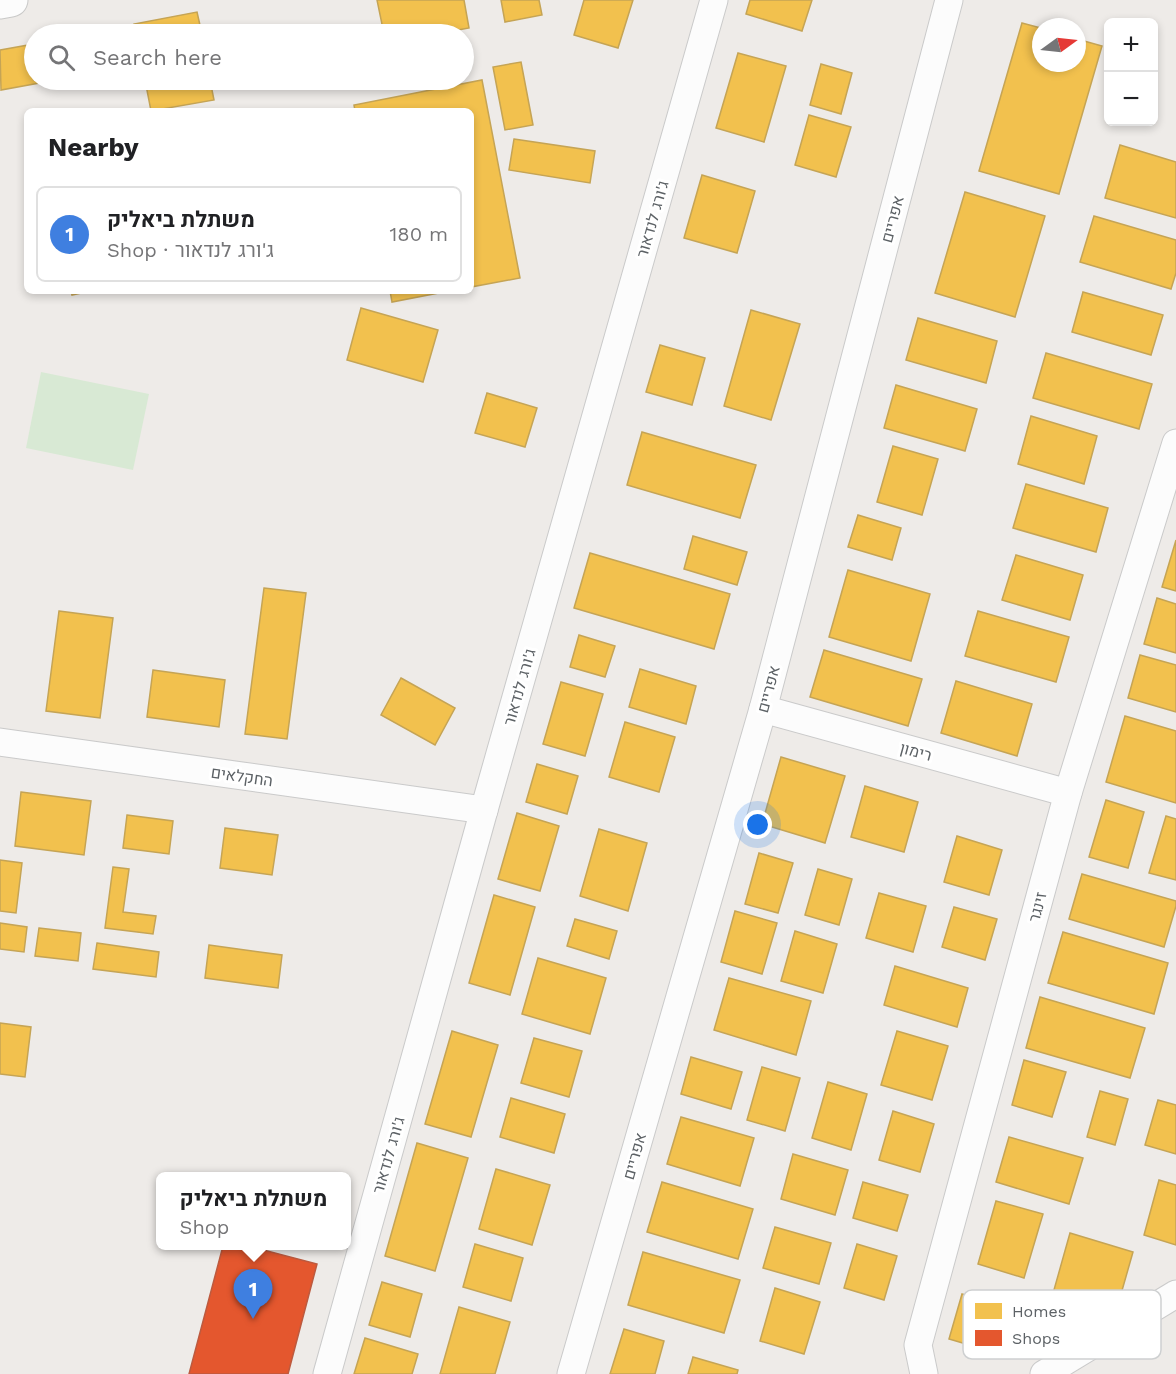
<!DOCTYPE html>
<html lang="en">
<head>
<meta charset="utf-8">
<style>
	:root { --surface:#fff; --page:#f2f2f2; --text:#202124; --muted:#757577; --line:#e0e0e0; --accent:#d93025 }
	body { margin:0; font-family:"Work Sans",Heebo,sans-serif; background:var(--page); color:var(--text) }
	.controls { position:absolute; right:18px; top:18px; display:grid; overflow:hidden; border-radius:9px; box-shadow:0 3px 9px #0003 }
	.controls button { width:54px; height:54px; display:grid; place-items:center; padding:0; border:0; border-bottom:2px solid var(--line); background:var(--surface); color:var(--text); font:30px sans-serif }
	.compass { position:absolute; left:1032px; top:18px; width:54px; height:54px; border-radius:50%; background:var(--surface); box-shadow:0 3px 9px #0003; rotate:75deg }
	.you { position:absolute; left:758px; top:825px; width:21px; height:21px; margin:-15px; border:4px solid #fff; border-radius:50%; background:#1a73e8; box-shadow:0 0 0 9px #1a73e833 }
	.badge { display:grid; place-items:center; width:39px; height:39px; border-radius:50%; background:var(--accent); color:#fff; font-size:20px; font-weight:700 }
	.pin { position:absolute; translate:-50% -50px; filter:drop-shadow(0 2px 3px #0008) }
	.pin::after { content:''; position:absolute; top:32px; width:21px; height:18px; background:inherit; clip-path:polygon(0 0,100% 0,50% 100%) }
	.popup { position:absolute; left:156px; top:1172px; width:195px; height:78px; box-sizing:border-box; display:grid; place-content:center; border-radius:9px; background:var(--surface); filter:drop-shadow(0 2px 4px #0005); font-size:20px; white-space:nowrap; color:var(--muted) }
	.popup b { font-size:22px; color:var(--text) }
	.popup::after { content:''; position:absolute; left:50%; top:100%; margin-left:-12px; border:12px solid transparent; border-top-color:var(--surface) }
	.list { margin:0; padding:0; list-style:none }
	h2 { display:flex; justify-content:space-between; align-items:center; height:78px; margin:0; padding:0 24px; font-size:26px }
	h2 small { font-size:20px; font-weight:400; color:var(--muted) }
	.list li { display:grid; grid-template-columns:39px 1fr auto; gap:18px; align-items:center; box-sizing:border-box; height:96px; margin:0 12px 12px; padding:0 12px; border:2px solid var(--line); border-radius:9px }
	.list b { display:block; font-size:22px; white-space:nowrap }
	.list p { margin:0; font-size:20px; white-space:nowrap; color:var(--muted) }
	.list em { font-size:20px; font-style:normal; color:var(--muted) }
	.icon { flex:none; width:33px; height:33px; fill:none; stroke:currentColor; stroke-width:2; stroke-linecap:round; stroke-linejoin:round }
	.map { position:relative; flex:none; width:1176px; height:1374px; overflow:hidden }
	.search { position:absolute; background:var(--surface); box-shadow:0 3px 9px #0003; left:24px; top:24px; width:450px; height:66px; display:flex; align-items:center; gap:15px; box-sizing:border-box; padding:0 21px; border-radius:33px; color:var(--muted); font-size:22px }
	.panel { position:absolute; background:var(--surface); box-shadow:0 3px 9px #0003; left:24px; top:108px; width:450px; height:186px; border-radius:9px }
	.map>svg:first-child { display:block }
	.green { fill:#d8e9d4 }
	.homes { fill:#f2c14e; stroke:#c5a455; stroke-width:1.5 }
	.shops { fill:#e4572e; stroke:#bc5a3f; stroke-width:1.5 }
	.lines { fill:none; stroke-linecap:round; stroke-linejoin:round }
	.street-casing { stroke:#cacaca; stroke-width:29 }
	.secondary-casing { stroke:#c8c8c7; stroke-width:35 }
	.street { stroke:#fcfcfc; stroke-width:27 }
	.secondary { stroke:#fcfcfc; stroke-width:33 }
	.labels { text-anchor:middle; stroke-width:6; stroke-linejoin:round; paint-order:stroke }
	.street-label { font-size:16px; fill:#5d6266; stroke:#fff }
	.key { fill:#fff; stroke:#ced0d1; stroke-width:1.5 }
	.key-label { font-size:16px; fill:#5d6266 }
</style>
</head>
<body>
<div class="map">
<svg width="1176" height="1374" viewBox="0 0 1176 1374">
	<rect width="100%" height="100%" fill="#eeebe8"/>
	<path class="green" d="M41 372 149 394 133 470 26 448Z"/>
	<g class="homes">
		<path d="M377 0H464L469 28 437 34H384Z"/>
		<path d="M501 0H539L542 15 505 22Z"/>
		<path d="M584 0H633L618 48 574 35Z"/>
		<path d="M750 0H812L802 31 746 14Z"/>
		<path d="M197 12 202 34H136L134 24Z"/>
		<path d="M1022 23 1041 28V63H1077V39L1102 46 1059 194 979 171Z"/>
		<path d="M34 44V80H56L1 90 0 50Z"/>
		<path d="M738 53 786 66 764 142 716 128Z"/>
		<path d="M521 62 533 125 505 130 493 67Z"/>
		<path d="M821 64 852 73 841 114 810 105Z"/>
		<path d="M145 80H210L214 100 151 111Z"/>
		<path d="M482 80 520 278 471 287V111H355L354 105Z"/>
		<path d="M809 115 851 127 836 177 795 165Z"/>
		<path d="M514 139 595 151 590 183 509 170Z"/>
		<path d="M1120 145 1176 162V218L1105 198Z"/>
		<path d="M702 175 755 191 737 253 684 238Z"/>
		<path d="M965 192 1045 216 1015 317 935 293Z"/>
		<path d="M1094 216 1176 240V273L1171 289 1080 262Z"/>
		<path d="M71 291H90L72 295Z"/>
		<path d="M390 291H449L392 302Z"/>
		<path d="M1083 292 1163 315 1151 355 1072 332Z"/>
		<path d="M361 308 438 330 423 382 347 360Z"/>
		<path d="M751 310 800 324 771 420 724 406Z"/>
		<path d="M918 318 997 341 986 383 906 360Z"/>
		<path d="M660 345 705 358 692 405 646 392Z"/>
		<path d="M1046 353 1152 384 1139 429 1033 398Z"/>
		<path d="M896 385 977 409 965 451 884 428Z"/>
		<path d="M487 393 537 408 525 447 475 433Z"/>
		<path d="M1031 416 1097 436 1084 484 1018 464Z"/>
		<path d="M642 432 756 465 740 518 627 485Z"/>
		<path d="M893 446 938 459 922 515 877 502Z"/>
		<path d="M1026 484 1108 508 1096 552 1013 528Z"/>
		<path d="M858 515 901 528 892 560 848 547Z"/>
		<path d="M693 536 747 552 737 585 684 569Z"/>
		<path d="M1176 540V591L1162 587Z"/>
		<path d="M590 553 730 594 714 649 574 608Z"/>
		<path d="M1016 555 1083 575 1070 620 1002 600Z"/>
		<path d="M848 570 930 594 911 661 829 637Z"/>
		<path d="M264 588 306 593 287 739 245 734Z"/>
		<path d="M1157 598 1176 604V653L1144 644Z"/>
		<path d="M59 611 113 618 100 718 46 711Z"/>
		<path d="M978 611 1069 637 1056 682 965 656Z"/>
		<path d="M579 635 615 646 605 677 570 667Z"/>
		<path d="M824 650 922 679 908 726 810 697Z"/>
		<path d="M1140 655 1176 665V712L1128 698Z"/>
		<path d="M640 669 696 686 686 724 629 707Z"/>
		<path d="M153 670 225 680 219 727 147 717Z"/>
		<path d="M401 678 455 708 435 745 381 715Z"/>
		<path d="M956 681 1032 704 1017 756 941 733Z"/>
		<path d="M561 682 603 694 585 756 543 744Z"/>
		<path d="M1125 716 1176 731V803L1106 782Z"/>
		<path d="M625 722 675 737 659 792 609 777Z"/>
		<path d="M781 757 845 776 825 843 762 824Z"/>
		<path d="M537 764 578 776 567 814 526 802Z"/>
		<path d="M865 786 918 802 904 852 851 837Z"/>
		<path d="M21 792 91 801 84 855 15 846Z"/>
		<path d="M1106 800 1144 812 1128 868 1089 857Z"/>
		<path d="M517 813 559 826 540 891 498 879Z"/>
		<path d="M127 815 173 821 169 854 123 848Z"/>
		<path d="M1166 816 1176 819V880L1149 873Z"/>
		<path d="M225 828 278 835 272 875 220 868Z"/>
		<path d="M599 829 647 843 628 911 580 896Z"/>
		<path d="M957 836 1002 850 989 895 944 882Z"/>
		<path d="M759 853 793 863 778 913 745 904Z"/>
		<path d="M0 860 22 863 16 913 0 911Z"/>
		<path d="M113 867 129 869 123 912 156 916 153 934 105 928Z"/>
		<path d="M818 869 852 879 839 925 805 915Z"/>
		<path d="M1082 874 1176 901V906L1164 947 1069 919Z"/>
		<path d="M879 893 926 906 913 952 866 938Z"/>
		<path d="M494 895 535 907 510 995 469 983Z"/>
		<path d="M954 907 997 919 985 960 942 947Z"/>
		<path d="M735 911 777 923 762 974 721 962Z"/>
		<path d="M575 919 617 931 609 959 567 946Z"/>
		<path d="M0 923 27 927 24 952 0 949Z"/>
		<path d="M39 928 81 933 78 961 35 956Z"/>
		<path d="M795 931 837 944 823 993 781 981Z"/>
		<path d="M1063 932 1168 963 1154 1014 1048 983Z"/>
		<path d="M97 943 159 952 156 977 93 969Z"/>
		<path d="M209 945 282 955 278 988 205 978Z"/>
		<path d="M538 958 606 978 590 1034 522 1014Z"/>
		<path d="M895 966 968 988 957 1027 884 1005Z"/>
		<path d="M729 978 811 1001 796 1055 714 1030Z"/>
		<path d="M1040 997 1145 1028 1130 1078 1026 1048Z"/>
		<path d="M0 1023 31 1027 25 1077 0 1074Z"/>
		<path d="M452 1031 498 1045 471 1137 425 1124Z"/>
		<path d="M897 1031 948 1046 932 1100 881 1085Z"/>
		<path d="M534 1038 582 1051 569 1097 521 1083Z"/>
		<path d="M691 1057 742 1072 731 1109 681 1094Z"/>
		<path d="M1024 1060 1066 1072 1052 1117 1012 1105Z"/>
		<path d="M762 1067 800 1078 785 1131 747 1120Z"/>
		<path d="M828 1082 867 1094 851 1150 812 1138Z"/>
		<path d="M1100 1091 1128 1099 1115 1145 1087 1137Z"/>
		<path d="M511 1098 565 1114 554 1153 500 1137Z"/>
		<path d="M1158 1100 1176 1105V1154L1145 1145Z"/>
		<path d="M893 1111 934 1124 920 1172 879 1160Z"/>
		<path d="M681 1117 754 1138 740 1186 667 1164Z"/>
		<path d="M1009 1137 1083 1158 1069 1204 996 1182Z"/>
		<path d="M417 1143 468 1158 435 1271 385 1256Z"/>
		<path d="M793 1154 848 1170 835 1215 781 1199Z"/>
		<path d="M496 1169 550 1185 532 1245 479 1229Z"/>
		<path d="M1159 1180 1176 1185V1245L1144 1235Z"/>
		<path d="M662 1182 753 1209 738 1259 647 1232Z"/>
		<path d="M863 1182 908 1195 897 1231 853 1218Z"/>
		<path d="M996 1201 1043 1214 1024 1278 978 1264Z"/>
		<path d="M775 1227 831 1243 819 1284 763 1268Z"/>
		<path d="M1070 1233 1133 1252 1115 1315 1052 1297Z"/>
		<path d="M475 1244 523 1258 511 1301 463 1287Z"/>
		<path d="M857 1244 897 1256 884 1300 844 1288Z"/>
		<path d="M643 1252 740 1280 724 1333 628 1305Z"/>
		<path d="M382 1282 422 1294 410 1337 369 1325Z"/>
		<path d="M775 1288 820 1302 804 1354 760 1341Z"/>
		<path d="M962 1294 1021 1311 1007 1356 949 1339Z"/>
		<path d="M459 1307 510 1322 495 1374H440Z"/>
		<path d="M624 1329 664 1341 655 1374H610Z"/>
		<path d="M365 1338 418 1354 412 1374H354Z"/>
		<path d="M693 1357 738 1370 737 1374H688Z"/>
	</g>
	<path class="shops" d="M223 1246H248L317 1264 288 1374H189Z"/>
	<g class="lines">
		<defs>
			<g id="street">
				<path d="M763 709 1068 793"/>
				<path d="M0 742 484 810"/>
				<path d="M327 1374 484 810 714 0"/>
				<path d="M571 1374 763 709 949 0"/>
				<path d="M924 1374 918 1345 1068 793 1176 443"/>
				<path d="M1044 1374 1176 1294"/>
			</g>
			<path id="secondary" d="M0 2 11 0"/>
		</defs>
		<use href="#street" class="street-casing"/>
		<use href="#secondary" class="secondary-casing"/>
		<use href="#street" class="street"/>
		<use href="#secondary" class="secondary"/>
	</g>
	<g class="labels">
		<g class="street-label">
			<text transform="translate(652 219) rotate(-74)" y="6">ג'ורג לנדאור</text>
			<text transform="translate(892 219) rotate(-75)" y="6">אפריים</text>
			<text transform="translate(519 687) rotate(-74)" y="6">ג'ורג לנדאור</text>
			<text transform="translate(768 689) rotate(-75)" y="6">אפריים</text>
			<text transform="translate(916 751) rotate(15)" y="6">רימון</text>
			<text transform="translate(242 776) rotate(8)" y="6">החקלאים</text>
			<text transform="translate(1037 907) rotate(-75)" y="6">זינגר</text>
			<text transform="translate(388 1155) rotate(-74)" y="6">ג'ורג לנדאור</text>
			<text transform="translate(634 1156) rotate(-74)" y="6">אפריים</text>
		</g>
	</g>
	<rect x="963" y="1290" width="198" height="69" rx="9" class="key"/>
	<rect x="975" y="1303" width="27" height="16" fill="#f2c14e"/>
	<rect x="975" y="1330" width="27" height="16" fill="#e4572e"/>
	<g class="key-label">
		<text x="1012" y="1317">Homes</text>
		<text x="1012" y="1344">Shops</text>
	</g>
</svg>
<div class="controls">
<button>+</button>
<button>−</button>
</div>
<svg class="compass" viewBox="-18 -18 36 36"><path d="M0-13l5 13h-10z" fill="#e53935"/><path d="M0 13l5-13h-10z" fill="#757577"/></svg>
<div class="you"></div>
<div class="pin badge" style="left:253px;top:1319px;background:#3f7fe0">1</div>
<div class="popup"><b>משתלת ביאליק</b>Shop</div>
<div class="search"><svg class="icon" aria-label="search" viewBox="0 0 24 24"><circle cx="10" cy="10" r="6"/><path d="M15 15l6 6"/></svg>Search here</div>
<section class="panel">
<h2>Nearby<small></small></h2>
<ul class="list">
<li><span class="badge" style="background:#3f7fe0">1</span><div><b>משתלת ביאליק</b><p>Shop · ג'ורג לנדאור</p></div><em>180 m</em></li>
</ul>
</section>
</div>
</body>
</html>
